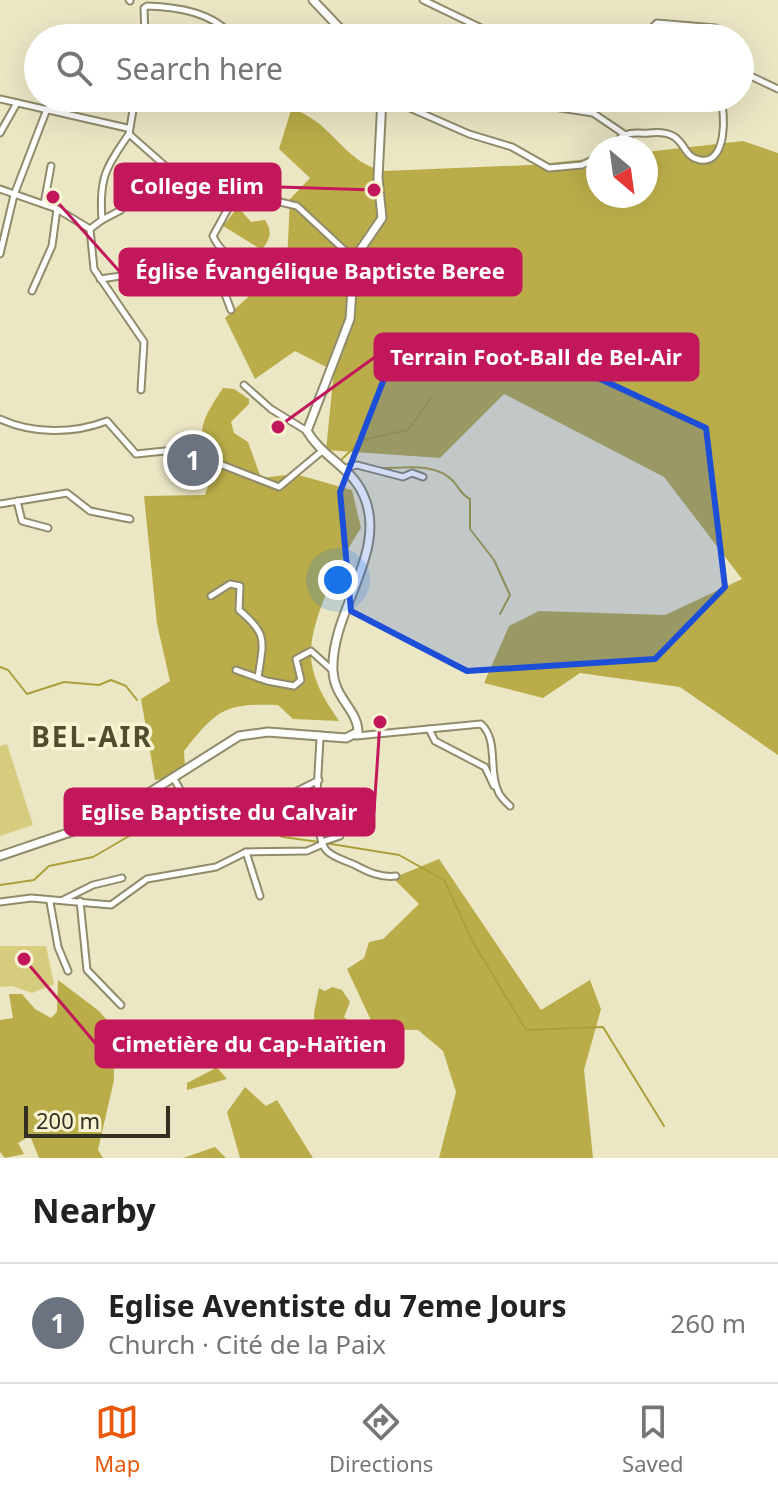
<!DOCTYPE html>
<html lang="en">
<head>
<meta charset="utf-8">
<style>
	:root { --surface:#fff; --page:#f6f6f6; --text:#222; --muted:#767676; --line:#e0e0e0; --accent:#ea580c }
	body { margin:0; font-family:"Noto Sans",sans-serif; background:var(--page); color:var(--text) }
	.compass { position:absolute; left:586px; top:136px; width:72px; height:72px; border-radius:50%; background:var(--surface); box-shadow:0 8px 32px #0002; rotate:151deg }
	.scale { position:absolute; left:24px; bottom:20px; width:146px; box-sizing:border-box; padding-left:8px; border:4px solid #313022; border-top:0; font-size:22px; line-height:28px; white-space:nowrap; color:#313022; -webkit-text-stroke:6px #f8f4d2; paint-order:stroke }
	.you { position:absolute; left:338px; top:580px; width:28px; height:28px; margin:-20px; border:6px solid #fff; border-radius:50%; background:#1a73e8; box-shadow:0 0 0 12px #1a73e833 }
	.badge { display:grid; place-items:center; width:52px; height:52px; border-radius:50%; background:var(--accent); color:#fff; font-size:26px; font-weight:700 }
	.pin { position:absolute; translate:-50% -50%; border:4px solid #fff; box-shadow:0 2px 8px #0006 }
	.list { margin:0; padding:0; list-style:none }
	h2 { display:flex; justify-content:space-between; align-items:center; height:104px; margin:0; padding:0 32px; font-size:34px }
	h2 small { font-size:26px; font-weight:400; color:var(--muted) }
	.list li { display:grid; grid-template-columns:52px 1fr auto; gap:24px; align-items:center; box-sizing:border-box; height:120px; padding:0 32px; border-top:2px solid var(--line) }
	.list b { display:block; font-size:30px; white-space:nowrap }
	.list p { margin:0; font-size:26px; white-space:nowrap; color:var(--muted) }
	.list em { font-size:26px; font-style:normal; color:var(--muted) }
	.icon { flex:none; width:44px; height:44px; fill:none; stroke:currentColor; stroke-width:2; stroke-linecap:round; stroke-linejoin:round }
	.map { position:relative; flex:none; width:778px; height:1158px; overflow:hidden }
	.search { position:absolute; background:var(--surface); box-shadow:0 8px 32px #0002; left:24px; right:24px; top:24px; height:88px; display:flex; align-items:center; gap:20px; box-sizing:border-box; padding:0 28px; border-radius:44px; color:var(--muted); font-size:30px }
	.sheet { height:224px; background:var(--surface) }
	nav { display:flex; justify-content:space-around; align-items:center; box-sizing:border-box; height:112px; border-top:2px solid var(--line); background:var(--surface); font-size:22px; color:var(--muted) }
	nav a { display:grid; justify-items:center; gap:4px }
	nav .on { color:var(--accent) }
	.map>svg:first-child { display:block }
	.green { fill:#d6cc7d }
	.forest { fill:#b9ac49 }
	.lines { fill:none; stroke-linecap:round; stroke-linejoin:round }
	.stream { stroke:#ac9f3a; stroke-width:2 }
	.street-casing { stroke:#8f8b6b; stroke-width:9 }
	.secondary-casing { stroke:#8f8b6b; stroke-width:11 }
	.street { stroke:#fff; stroke-width:5 }
	.secondary { stroke:#fff; stroke-width:7 }
	.marked { fill:#1d4ed8; fill-opacity:0.2; stroke:#1d4ed8; stroke-width:6; stroke-linejoin:round }
	.labels { text-anchor:middle; stroke-width:7; stroke-linejoin:round; paint-order:stroke }
	.district-label { font-size:28px; font-weight:bold; letter-spacing:2px; fill:#514e30; stroke:#f8f4d2 }
	.leader { fill:none; stroke:#c2185b; stroke-width:3 }
	.callout-dot { fill:#c2185b; stroke:#f8f4d2; stroke-width:3 }
	.callout { fill:#c2185b; stroke:#c2185b; stroke-width:3 }
	.callout-label { font-size:22px; text-anchor:middle; font-weight:bold; fill:#fff }
</style>
</head>
<body>
<div class="map">
<svg width="778" height="1158" viewBox="0 0 778 1158">
	<rect width="100%" height="100%" fill="#ebe7c5"/>
	<g class="green">
		<path d="M7 744 33 825 0 836V746Z"/>
		<path d="M0 946H46L54 984 32 993 12 986 0 987Z"/>
	</g>
	<g class="forest">
		<path d="M292 107C302 113 315 119 324 128 344 146 356 165 384 171L530 165 598 158V196H646V152L743 141 778 153V755L680 687 580 673 543 698 484 683 509 626 539 611 665 615 742 579 664 477 504 394 440 458 326 450 334 371 295 351 255 379 225 318 287 262 290 199 310 178 279 149Z"/>
		<path d="M238 207 251 222 265 220C273 233 270 238 262 250L223 226Z"/>
		<path d="M223 388 234 389 249 399V404L231 422 234 433 248 442 261 478 295 474 352 490 361 528C341 558 304 629 312 665 316 687 327 703 339 721L293 719 278 705C224 703 217 710 184 751L185 769 177 777 155 780 141 699 170 681 157 624 144 496 205 495 215 465C191 434 204 417 223 388Z"/>
		<path d="M439 859 541 1010 590 980 601 1009 584 1070 593 1158H439L456 1092 443 1051 418 1030 375 1029 347 969 364 958 369 942 383 939 419 904 393 878Z"/>
		<path d="M58 980 99 1011 113 1027 114 1080 98 1150 103 1158H39L30 1136 18 1143 24 1154 5 1158 0 1152V1020L13 1018 9 994H22L35 1009 51 1018 57 1012Z"/>
		<path d="M332 987 342 990 350 1002 344 1017 364 1034 339 1036 334 1048 315 1041 314 1013 319 988 325 991Z"/>
		<path d="M233 1047 245 1048 213 1063 227 1079 187 1090V1083L214 1069 204 1055 212 1050 222 1054Z"/>
		<path d="M245 1087 266 1106 277 1100 313 1158H240L227 1112Z"/>
		<path d="M215 1147 226 1158H183Z"/>
	</g>
	<g class="lines">
		<g class="stream">
			<path d="M342 459 362 440 408 430 431 398"/>
			<path d="M378 468C401 469 434 461 453 481 460 488 460 494 470 499V529L494 560 510 595 500 614"/>
			<path d="M0 667 8 670 27 694 64 682 99 685 111 680 126 686 137 700"/>
			<path d="M190 801 194 798 283 837 319 842"/>
			<path d="M325 843 399 855 444 880 473 942 526 1030 603 1027 664 1126"/>
			<path d="M0 885 34 880 49 866 93 857 181 806"/>
		</g>
		<defs>
			<g id="street">
				<path d="M129 0 130 1"/>
				<path d="M423 0 502 38"/>
				<path d="M145 38 144 8 147 6C178 7 213 12 234 38"/>
				<path d="M306 38 313 37"/>
				<path d="M650 38 651 29 657 23 716 28"/>
				<path d="M740 71 778 89"/>
				<path d="M135 98 129 134 189 187 237 192 297 206 354 259"/>
				<path d="M300 98 321 103 332 98"/>
				<path d="M387 98 469 134 512 147 549 168 582 165 598 157"/>
				<path d="M495 98 593 113 624 134 611 148"/>
				<path d="M0 99 127 128"/>
				<path d="M0 133 17 103"/>
				<path d="M625 135C634 131 639 134 649 133 689 129 678 156 700 160 727 165 726 113 720 98"/>
				<path d="M0 189 57 209 90 229"/>
				<path d="M44 204 51 166"/>
				<path d="M102 220 121 210"/>
				<path d="M90 229 94 269 144 342 141 390"/>
				<path d="M90 229 102 220C99 179 105 168 129 134"/>
				<path d="M0 254 14 195 47 109"/>
				<path d="M100 279 121 276"/>
				<path d="M32 291 52 246 57 209"/>
				<path d="M231 310 223 289 241 272C234 257 219 252 213 236L237 192"/>
				<path d="M244 385 271 409 307 431"/>
				<path d="M0 419C33 434 73 434 107 421L136 454 165 451 212 461 279 487 322 451"/>
				<path d="M346 468 357 465 403 477 412 473 423 477"/>
				<path d="M17 501 22 521 48 528"/>
				<path d="M0 504 67 493 90 511 130 519"/>
				<path d="M211 596 230 584 240 586 239 610C269 635 263 641 258 678"/>
				<path d="M236 670 267 681 294 686 301 680 296 659 311 651 332 670"/>
				<path d="M429 729 435 741 485 767 494 786"/>
				<path d="M320 735C320 760 310 833 327 851 334 858 347 861 355 865 368 872 381 878 396 876"/>
				<path d="M356 736 481 724C499 740 488 771 498 791 500 797 506 802 510 806"/>
				<path d="M173 777 188 804 174 814 169 830 220 826"/>
				<path d="M297 791 319 780"/>
				<path d="M322 842 340 836"/>
				<path d="M246 852 260 896"/>
				<path d="M63 900 93 885 122 878"/>
				<path d="M80 901 87 970 121 1005"/>
				<path d="M0 902 31 898 111 905 147 879 216 867 246 852 307 851 323 844"/>
				<path d="M50 902 58 947 68 971"/>
			</g>
			<g id="secondary">
				<path d="M313 0 349 38"/>
				<path d="M0 856 106 820 239 736 268 732 346 738 358 732C358 710 334 698 333 671 330 611 390 551 363 494 351 467 322 457 307 431L350 319 354 259 382 218 378 178 382 98"/>
			</g>
		</defs>
		<use href="#street" class="street-casing"/>
		<use href="#secondary" class="secondary-casing"/>
		<use href="#street" class="street"/>
		<use href="#secondary" class="secondary"/>
	</g>
	<path class="marked" d="M529 346 706 428 725 587 655 659 467 671 351 611 340 492 389 366Z"/>
	<g class="labels">
		<g class="district-label">
			<text x="92" y="747">BEL-AIR</text>
		</g>
	</g>
	<path class="leader" d="M374 190L280 187M53 197L120 272M278 427L375 357M380 722L374 812M24 959L96 1044"/>
	<g class="callout-dot">
		<circle cx="374" cy="190" r="8"/>
		<circle cx="53" cy="197" r="8"/>
		<circle cx="278" cy="427" r="8"/>
		<circle cx="380" cy="722" r="8"/>
		<circle cx="24" cy="959" r="8"/>
	</g>
	<g class="callout">
		<rect x="115" y="164" width="165" height="46" rx="8"/>
		<rect x="120" y="249" width="401" height="46" rx="8"/>
		<rect x="375" y="334" width="323" height="46" rx="8"/>
		<rect x="65" y="789" width="309" height="46" rx="8"/>
		<rect x="96" y="1021" width="307" height="46" rx="8"/>
	</g>
	<g class="callout-label">
		<text x="197" y="194">College Elim</text>
		<text x="320" y="279">Église Évangélique Baptiste Beree</text>
		<text x="536" y="365">Terrain Foot-Ball de Bel-Air</text>
		<text x="219" y="820">Eglise Baptiste du Calvair</text>
		<text x="249" y="1052">Cimetière du Cap-Haïtien</text>
	</g>
</svg>
<svg class="compass" viewBox="-18 -18 36 36"><path d="M0-13l5 13h-10z" fill="#e53935"/><path d="M0 13l5-13h-10z" fill="#767676"/></svg>
<div class="scale">200 m</div>
<div class="you"></div>
<div class="pin badge" style="left:193px;top:460px;background:#6b7280">1</div>
<div class="search"><svg class="icon" aria-label="search" viewBox="0 0 24 24"><circle cx="10" cy="10" r="6"/><path d="M15 15l6 6"/></svg>Search here</div>
</div>
<section class="sheet">
<h2>Nearby<small></small></h2>
<ul class="list">
<li><span class="badge" style="background:#6b7280">1</span><div><b>Eglise Aventiste du 7eme Jours</b><p>Church · Cité de la Paix</p></div><em>260 m</em></li>
</ul>
</section>
<nav>
<a class="on"><svg class="icon" aria-label="map" viewBox="0 0 24 24"><path d="M3 6l6-2 6 2 6-2v14l-6 2-6-2-6 2zM9 4v14M15 6v14"/></svg>Map</a>
<a><svg class="icon" aria-label="directions" viewBox="0 0 24 24"><path d="M12 3l9 9-9 9-9-9zM9 14v-3h6M13 9l2 2-2 2"/></svg>Directions</a>
<a><svg class="icon" aria-label="saved" viewBox="0 0 24 24"><path d="M7 4h10v16l-5-4-5 4z"/></svg>Saved</a>
</nav>
</body>
</html>
